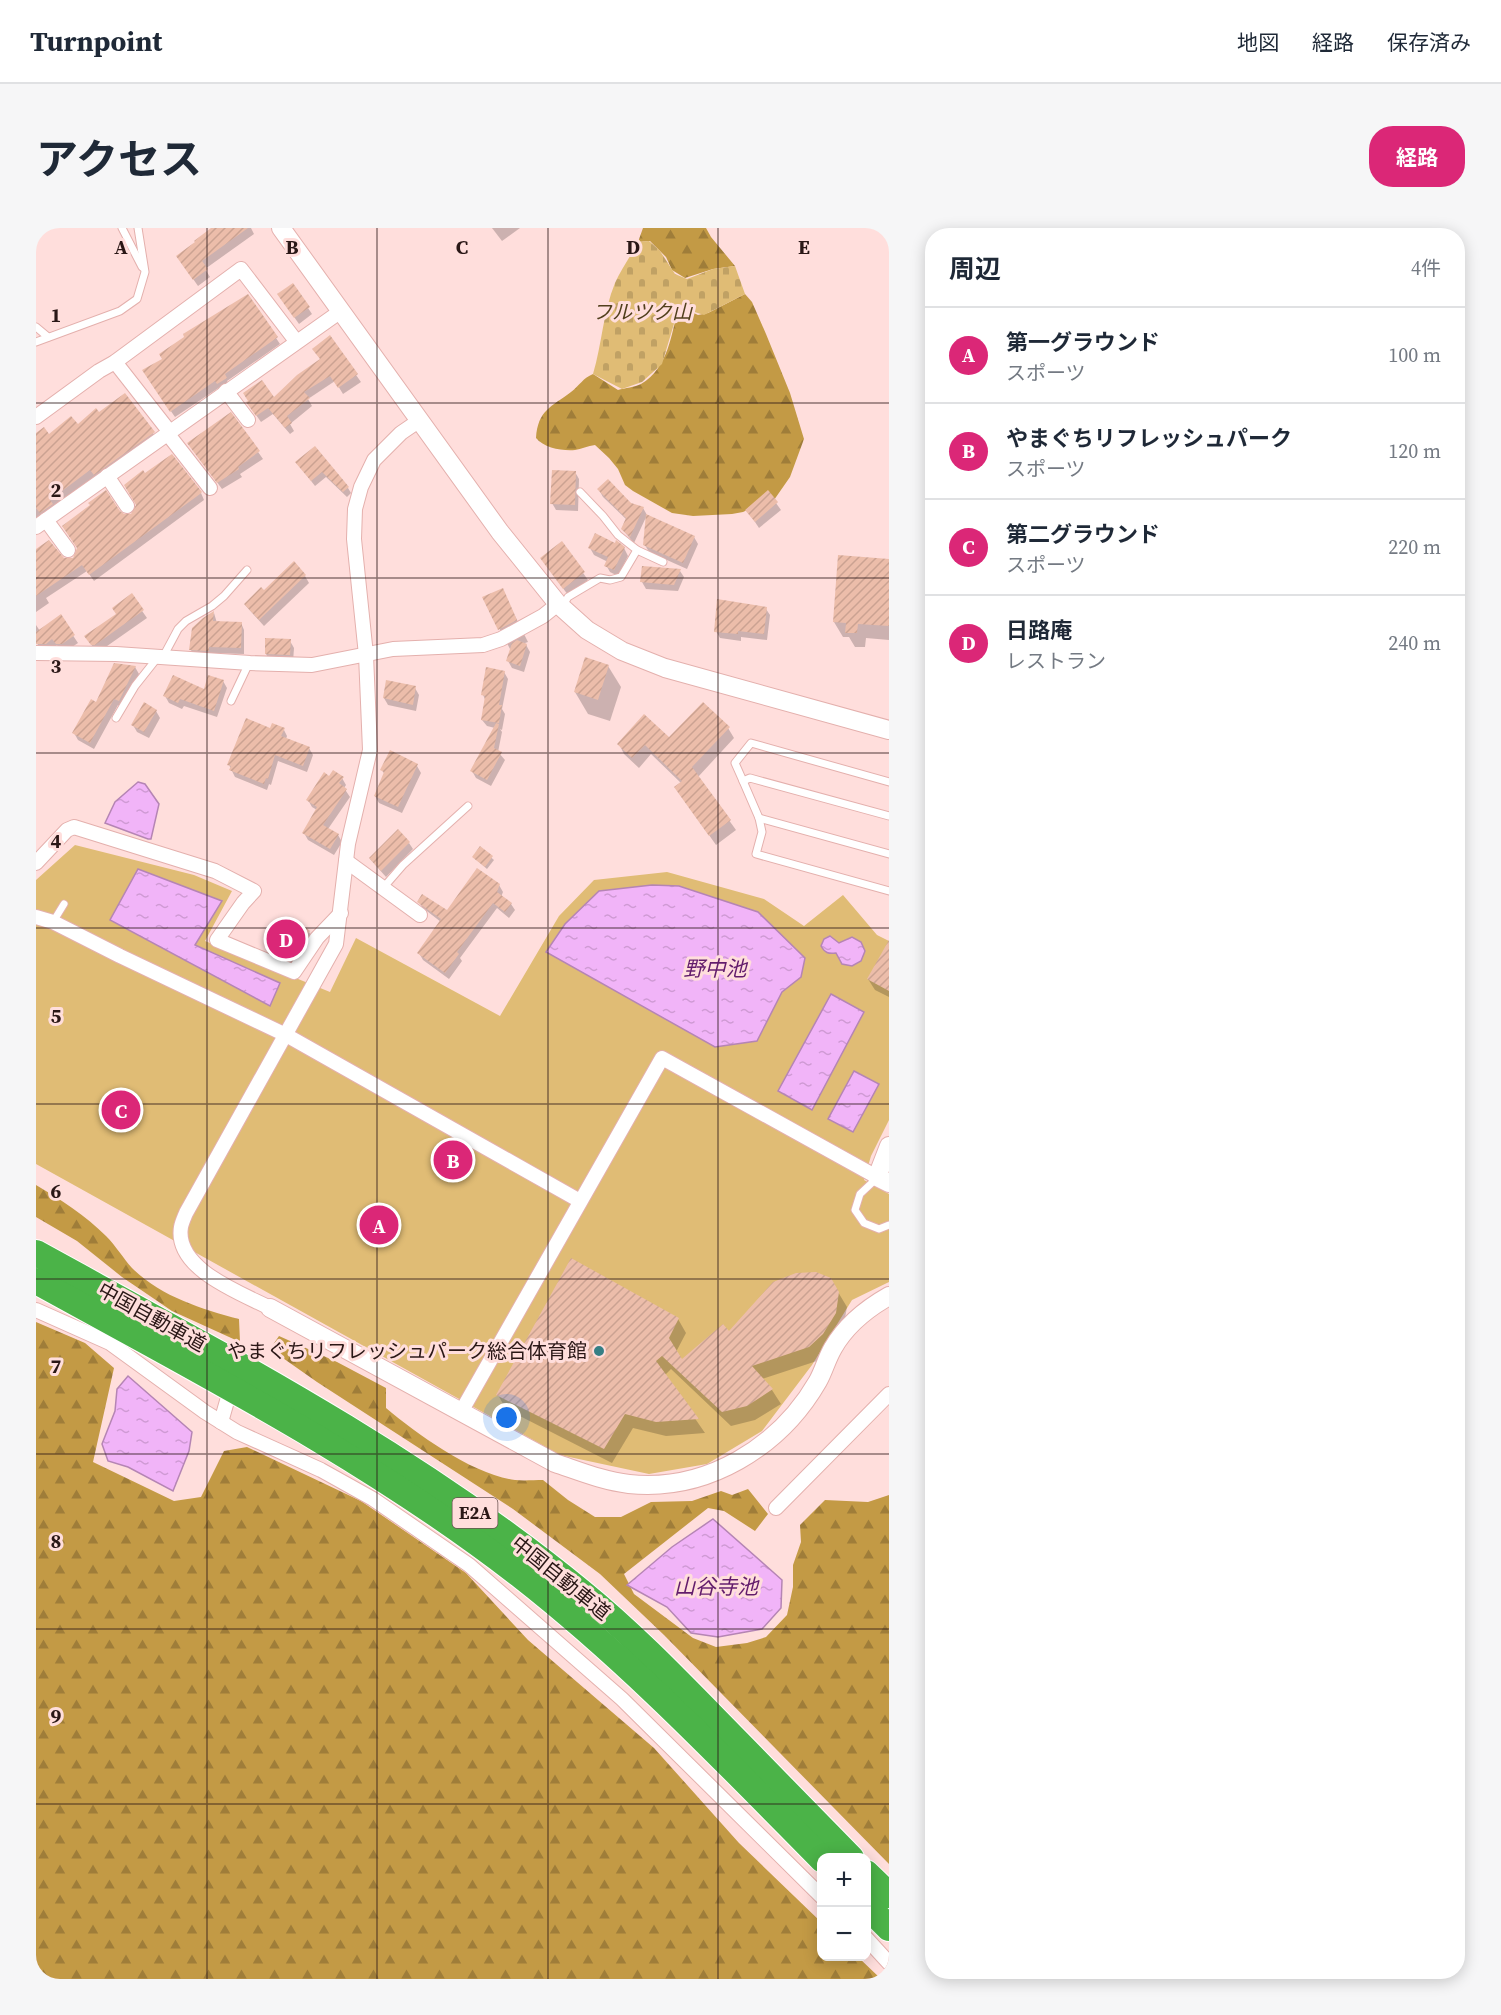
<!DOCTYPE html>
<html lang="ja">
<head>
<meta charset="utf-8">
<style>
	:root { --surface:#fff; --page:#f6f6f7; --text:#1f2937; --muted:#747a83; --line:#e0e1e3; --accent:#db2777 }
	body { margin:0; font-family:"Source Serif 4","Noto Sans JP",serif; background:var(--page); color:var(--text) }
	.controls { position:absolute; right:18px; bottom:18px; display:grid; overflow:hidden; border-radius:12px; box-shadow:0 3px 15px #0003 }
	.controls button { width:54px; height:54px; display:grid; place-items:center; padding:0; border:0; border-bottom:2px solid var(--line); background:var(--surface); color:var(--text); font:30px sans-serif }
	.you { position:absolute; left:471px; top:1190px; width:21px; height:21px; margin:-15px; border:4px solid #fff; border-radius:50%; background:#1a73e8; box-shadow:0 0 0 9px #1a73e833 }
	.badge { display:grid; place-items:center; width:39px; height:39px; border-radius:50%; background:var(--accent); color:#fff; font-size:20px; font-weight:700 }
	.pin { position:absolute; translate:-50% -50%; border:3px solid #fff; box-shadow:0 2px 6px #0006 }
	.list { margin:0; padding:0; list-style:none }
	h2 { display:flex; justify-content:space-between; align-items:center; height:78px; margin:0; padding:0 24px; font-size:26px }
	h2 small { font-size:20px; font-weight:400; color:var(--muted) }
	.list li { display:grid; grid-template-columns:39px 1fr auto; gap:18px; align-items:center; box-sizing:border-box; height:96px; padding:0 24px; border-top:2px solid var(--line) }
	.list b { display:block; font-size:22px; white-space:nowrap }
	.list p { margin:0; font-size:20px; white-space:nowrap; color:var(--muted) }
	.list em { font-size:20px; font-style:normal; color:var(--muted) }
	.map { position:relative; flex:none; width:853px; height:1751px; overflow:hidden; border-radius:24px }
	header { display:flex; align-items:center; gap:36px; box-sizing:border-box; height:84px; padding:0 30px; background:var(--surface); border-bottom:2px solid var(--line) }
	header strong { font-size:28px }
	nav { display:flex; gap:33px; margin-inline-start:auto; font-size:21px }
	.intro { display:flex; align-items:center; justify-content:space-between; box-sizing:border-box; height:144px; padding:0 36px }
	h1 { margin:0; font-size:42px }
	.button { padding:15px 27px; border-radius:24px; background:var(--accent); color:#fff; font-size:21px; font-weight:700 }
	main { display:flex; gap:36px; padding:0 36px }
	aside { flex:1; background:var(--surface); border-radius:24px; box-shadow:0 3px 15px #0003 }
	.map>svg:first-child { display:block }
	.forest { fill:url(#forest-firs) }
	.cemetery { fill:url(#cemetery-stones) }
	.pitch { fill:#e0bc75 }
	.water { fill:url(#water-ripples); stroke:#b585b4; stroke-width:1.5 }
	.shadow { fill:#0003 }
	.building { fill:url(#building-hatch) }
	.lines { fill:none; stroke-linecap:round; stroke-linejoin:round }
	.service-casing { stroke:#e4b0ad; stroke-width:9 }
	.minor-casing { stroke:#e4b0ad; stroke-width:16 }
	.tertiary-casing { stroke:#e4b0ad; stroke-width:20 }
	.motorway-casing { stroke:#fff; stroke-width:28 }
	.service { stroke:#fff; stroke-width:7 }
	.minor { stroke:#fff; stroke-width:14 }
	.tertiary { stroke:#fff; stroke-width:18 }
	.motorway { stroke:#4bb348; stroke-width:26 }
	.grid { fill:none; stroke:#2a1716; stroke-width:1.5; stroke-opacity:0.55 }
	.poi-dot { fill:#367f85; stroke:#ffdedc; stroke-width:2 }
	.labels { text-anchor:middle; stroke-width:6; stroke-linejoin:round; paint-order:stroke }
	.shield { fill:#ffdedc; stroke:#6a5351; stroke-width:1.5 }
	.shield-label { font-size:18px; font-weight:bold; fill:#2a1716 }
	.park-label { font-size:20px; font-style:italic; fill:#513f1c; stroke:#ffdedc }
	.street-label { font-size:20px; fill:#2a1716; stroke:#ffdedc }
	.poi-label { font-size:20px; fill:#2a1716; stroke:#ffdedc; text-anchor:end }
	.water-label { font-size:21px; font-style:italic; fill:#631c6c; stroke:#ffdedc }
	.grid-label { font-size:20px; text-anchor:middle; font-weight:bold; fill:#2a1716; stroke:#ffdedc; stroke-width:6; stroke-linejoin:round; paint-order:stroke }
</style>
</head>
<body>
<header>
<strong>Turnpoint</strong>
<nav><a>地図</a><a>経路</a><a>保存済み</a></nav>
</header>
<div class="intro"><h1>アクセス</h1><a class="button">経路</a></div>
<main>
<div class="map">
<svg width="853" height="1751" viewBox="0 0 853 1751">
	<defs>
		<pattern id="forest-firs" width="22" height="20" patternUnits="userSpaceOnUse" patternTransform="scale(1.5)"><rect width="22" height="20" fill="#c39a45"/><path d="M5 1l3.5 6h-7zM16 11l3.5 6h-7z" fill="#9f7d39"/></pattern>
		<pattern id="cemetery-stones" width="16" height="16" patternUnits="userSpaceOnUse" patternTransform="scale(1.5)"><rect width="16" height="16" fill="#e0bc75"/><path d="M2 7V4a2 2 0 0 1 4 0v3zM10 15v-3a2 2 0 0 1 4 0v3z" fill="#c0a164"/></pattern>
		<pattern id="water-ripples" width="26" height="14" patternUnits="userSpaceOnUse" patternTransform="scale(1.5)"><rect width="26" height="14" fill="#f1b4f8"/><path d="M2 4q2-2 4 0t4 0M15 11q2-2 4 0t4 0" fill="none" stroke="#cf9ad4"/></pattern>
		<pattern id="building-hatch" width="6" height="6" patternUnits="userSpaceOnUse" patternTransform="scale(1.5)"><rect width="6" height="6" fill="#ecbdaa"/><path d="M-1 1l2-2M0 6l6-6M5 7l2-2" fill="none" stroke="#cba292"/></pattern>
	</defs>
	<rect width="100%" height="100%" fill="#ffdedc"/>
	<g class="forest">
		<path d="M607 0H670L675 9 699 38 677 41 649 50 636 42 630 29 614 13 602 14Z"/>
		<path d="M709 66 716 74 730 106 754 165 768 211 754 249 738 272 726 275 707 284 696 286 657 288 636 285 597 263 589 257 582 241 573 230 559 217C552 218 545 221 539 222 526 223 508 220 500 210 502 182 515 179 535 164 544 157 547 150 557 146L582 162C589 160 599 159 605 156 633 139 635 106 643 78L662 87 672 85Z"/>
		<path d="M0 957C24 971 50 988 70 1008 80 1018 87 1030 96 1040 124 1068 165 1081 203 1091L204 1114 136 1083 86 1049 41 1013 0 989Z"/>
		<path d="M0 1094 49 1115 78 1140 57 1234 138 1273 165 1269 188 1223 211 1219 325 1273 430 1345 492 1412 618 1520 703 1615 785 1694 786 1728 822 1729 845 1751H0Z"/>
		<path d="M243 1108 301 1134 350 1160V1180C382 1207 438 1247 479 1252 488 1253 498 1252 507 1252L532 1272 559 1289H585L615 1274 656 1273 685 1263 696 1267 712 1261 732 1286 719 1303 688 1283 672 1280 588 1346 598 1366 657 1410 680 1419 711 1415 730 1409 751 1387 757 1359V1337L765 1314 764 1297 789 1272 832 1274 853 1267V1636L628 1407 564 1346 477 1281 281 1154 234 1121Z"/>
	</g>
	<path class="cemetery" d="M613 13 624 23 639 46 651 51 677 41 699 38 709 66 668 87 643 79 626 136 606 154 586 161 557 146C566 116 567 84 579 55 585 41 595 28 602 14Z"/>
	<path class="pitch" d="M39 617 158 647 196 663 169 713 294 764 320 710 464 788 523 688 558 652 631 644 728 671 768 698 807 667 841 707 853 713V892L835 928 828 952 853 966V1054L816 1072 776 1137 726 1203 671 1236 613 1246 524 1227 0 936V652Z"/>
	<g class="water">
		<path d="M102 554 109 556 123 576 115 611H112L69 595 79 574Z"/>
		<path d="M102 641 186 673 159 717 244 755 234 778 74 692Z"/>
		<path d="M616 657 643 658 722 684 769 730 765 749 746 764 721 813 679 819 510 724 529 696 563 663Z"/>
		<path d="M794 708 803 715 816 709 825 714 829 723 825 733 816 738 806 736 800 725C792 726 789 725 785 718L788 711Z"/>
		<path d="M795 766 828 784 776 882 742 863Z"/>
		<path d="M818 843 843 856 817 904 792 891Z"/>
		<path d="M92 1148 156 1204 153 1223 137 1263 92 1239 72 1233 66 1216 79 1183 81 1161Z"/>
		<path d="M677 1291 746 1352 745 1380 726 1401 682 1409 655 1405 631 1379 591 1357 636 1319Z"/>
	</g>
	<g class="shadow">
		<path d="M177 0H215L218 6 169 41 174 49 162 58 146 35Z"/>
		<path d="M456 0H484L466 13Z"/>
		<path d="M247 73 272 80 276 86 263 96Z"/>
		<path d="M293 109 325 154 307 166 299 153 272 171 276 178 254 196 258 203 254 206 237 186 225 194 216 181 237 171 285 132Z"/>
		<path d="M240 110 244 116 191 153 194 157 186 162 184 159 139 189 112 150Z"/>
		<path d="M63 186 117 205 121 212 63 253 59 248 17 279 20 284 0 298V207L13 208 42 198Z"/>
		<path d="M195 186 227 231 204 246 206 249 186 261 153 216Z"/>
		<path d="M279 220 312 260 315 265 311 269 290 249 279 258 265 240Z"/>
		<path d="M539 244 543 251 542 283 520 282 516 275Z"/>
		<path d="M563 262 607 280 611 287 598 315 586 301 591 292 567 269Z"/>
		<path d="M732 264 745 282 723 300 711 282Z"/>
		<path d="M165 265 168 272 58 353 51 343 10 370 13 375 0 384V323L27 331H38L87 288 96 287Z"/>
		<path d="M658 309 662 316 651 341 613 324 609 317Z"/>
		<path d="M526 315 552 352 532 367 510 337Z"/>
		<path d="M554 320H588L592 328 582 348 574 344 570 337 572 334 558 327Z"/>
		<path d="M853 332V412L830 410 829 419H819L813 409H807L798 394Z"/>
		<path d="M644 343 648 349 642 363 610 361 606 354Z"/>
		<path d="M269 348 273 355 228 398 209 377 228 364Z"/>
		<path d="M466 362 492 414 489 415 494 424 488 444 476 440 472 433 475 423 448 370Z"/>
		<path d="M95 367 111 390 64 423H60L54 415 81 387Z"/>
		<path d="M730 381 734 387 731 412 705 409V413L684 410 680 403Z"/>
		<path d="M178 385 181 395H205L208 402V426L176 425V429L158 428 155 422Z"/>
		<path d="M24 388 42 415 30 423H25L21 417 14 423H6L0 414V397L4 403Z"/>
		<path d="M231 412 254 413 258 420 257 434 234 433 230 426Z"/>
		<path d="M572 438 585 459 574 493 552 486 539 464Z"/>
		<path d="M99 439 103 446 87 480 82 477 58 521 42 512 38 505 61 476Z"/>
		<path d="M468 444 472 451 466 481 469 486 466 502 464 501 466 504 462 524 469 532 455 558 440 550 436 543 459 500 451 498 446 492 450 473 447 467Z"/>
		<path d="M187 453 191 460 181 489 148 478 146 481 133 475 129 468 168 463Z"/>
		<path d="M379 460 383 467 380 483 352 477 348 470Z"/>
		<path d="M120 483 124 490 113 510 101 504 97 497Z"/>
		<path d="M692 500 698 510 662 549 700 602 680 617 640 560 645 555 615 526 603 540 588 526 583 516 633 512Z"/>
		<path d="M248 502 251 508 250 511 273 520 277 527 271 544 242 533 235 557 233 556 231 562 199 549 193 537Z"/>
		<path d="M355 524 381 538 385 545 366 585 343 575 339 568 349 547 346 542Z"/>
		<path d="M294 550H306L310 557 308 560 314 569 292 601 302 607 306 614 298 627 272 612 268 605 281 582 276 579 272 572Z"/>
		<path d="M373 615 377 621 350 649 334 631Z"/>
		<path d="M444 620 458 632 451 641 437 629Z"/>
		<path d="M463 657 467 664 465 669 475 676 479 682 473 690 461 680 424 730 426 733 413 751 387 732 383 725 405 694 387 680 383 674 412 684Z"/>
		<path d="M273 704 277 711 254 737 248 735 233 722 229 715Z"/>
		<path d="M853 729V769L839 762 832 751Z"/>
		<path d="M802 1064 811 1079 807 1101 795 1121 781 1133 726 1151 736 1162 745 1176 719 1192 695 1198 635 1141 629 1147 669 1205 630 1208 597 1200 576 1235 470 1181 462 1167 642 1091 650 1105 640 1124 646 1133 692 1106Z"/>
	</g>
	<g class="building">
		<path d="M175 0H212L166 33 172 41 157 52 140 28 159 14 158 13Z"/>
		<path d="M257 55 274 79 258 90 241 66Z"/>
		<path d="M212 66 242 109 189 146 191 150 181 156 179 153 134 184 106 142 126 131 123 126 148 109 147 106Z"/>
		<path d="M294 107 322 146 302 160 294 148 268 164 274 170 251 188 256 195 249 200 232 180 220 188 210 174 212 173 207 165 226 152 238 169 261 147 284 131 276 121Z"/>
		<path d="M89 165 119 204 58 247 54 242 14 272 17 276 4 285 0 280V205L8 199 13 206 35 188 42 196 60 180 63 184Z"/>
		<path d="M195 184 224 223 202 239 203 241 181 255 151 215Z"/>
		<path d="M279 218 313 259 307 264 286 244 275 253 259 234Z"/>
		<path d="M136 226 166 264 164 266 53 347 46 337 0 368V321L13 312 28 330H37L41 320 26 298 54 277 52 275 70 262 84 283 88 286H95L100 277 88 257 107 242 109 245Z"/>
		<path d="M516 242 540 243 539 277 514 276Z"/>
		<path d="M572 251 595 275 608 279 594 309 585 301 590 290 561 261Z"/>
		<path d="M732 262 742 274 719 294 709 282Z"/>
		<path d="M610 286 659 308 647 335 607 317Z"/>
		<path d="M559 305 579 315 580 312 589 319 578 342 568 338 572 329 552 320Z"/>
		<path d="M526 313 549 344 527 361 504 330Z"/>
		<path d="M802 327 853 331V398L822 396 821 405H809L810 395 797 394Z"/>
		<path d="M258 333 270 347 223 392 208 376 225 359 228 362Z"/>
		<path d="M606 338 645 341 638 357 604 354Z"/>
		<path d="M467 360 481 392 462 402 446 369Z"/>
		<path d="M96 365 108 382 59 417H55L48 408 80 386 76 380Z"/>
		<path d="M681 371 731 379 728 406 702 403V406L678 404Z"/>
		<path d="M178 383 177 393 206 394 205 420 173 419V423L153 422 156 400 167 390Z"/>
		<path d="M25 386 39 407 26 416H20L16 411 10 416H0V404Z"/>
		<path d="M229 410 255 411 254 427 229 426Z"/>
		<path d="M481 412 491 416 484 438 470 433 476 415Z"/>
		<path d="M549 429 573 437 562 472 538 464Z"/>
		<path d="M78 435 100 438 83 473 78 471 54 515 36 505 55 471 60 474Z"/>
		<path d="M450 439 469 443 463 477H466L463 495 445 492 449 468 445 467Z"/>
		<path d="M137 447 168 461 172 447 188 452 178 483 144 471 142 475 127 468Z"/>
		<path d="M350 452 380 458 377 477 347 470Z"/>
		<path d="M108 474 121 482 108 504 95 497Z"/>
		<path d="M667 474 694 499 656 539 695 592 673 608 638 559 646 553 609 517 596 530 581 516 608 486 633 509Z"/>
		<path d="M210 490 234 500 236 495 249 500 245 508 274 519 267 538 239 527 232 551 230 550 228 556 193 542 195 538 191 537Z"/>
		<path d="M460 495 463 496 458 520 466 524 451 552 434 543Z"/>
		<path d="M354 522 382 536 362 579 338 568 348 544 344 542Z"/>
		<path d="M297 542 308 549 303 555 311 561 287 597 303 606 294 621 266 605 281 579 270 572 288 544 293 548Z"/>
		<path d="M362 601 374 614 345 643 333 630Z"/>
		<path d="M444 618 457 628 449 639 436 629Z"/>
		<path d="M441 640 464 656 461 664 476 675 469 684 457 675 421 724 423 726 409 745 381 725 405 691 381 674 386 666 411 682Z"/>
		<path d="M261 692 274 703 250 731 243 728 228 715 241 699 249 706Z"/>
		<path d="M853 712V763L831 751Z"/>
		<path d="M535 1030 643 1090 633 1110 646 1131 687 1096 693 1103 737 1054 760 1045 780 1044 795 1050 803 1064 800 1085 787 1106 773 1119 716 1138 737 1161 711 1178 686 1184 626 1128 620 1133 663 1191 620 1194 589 1186 568 1221 460 1167Z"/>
	</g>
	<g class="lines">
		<defs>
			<g id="service">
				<path d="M86 0 106 39"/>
				<path d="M0 99 12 109"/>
				<path d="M0 114 84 83 101 71 109 44 102 0"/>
				<path d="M601 322 627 334"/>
				<path d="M526 379 532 369 564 350 574 352 585 349 601 322 582 307 567 288 544 264"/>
				<path d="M127 429 142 401 150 393 176 378 188 368 211 342"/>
				<path d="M195 473 213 435"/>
				<path d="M80 490 99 458 122 429"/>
				<path d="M707 553 723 590 726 604 720 626 853 663"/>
				<path d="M853 554 715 515 699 535 707 553 714 550 853 588"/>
				<path d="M723 590 853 626"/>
				<path d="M347 660 367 637 432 578"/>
				<path d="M17 694 28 676"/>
				<path d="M840 951 824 966 819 982 828 995 843 1001 853 997"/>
			</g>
			<g id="minor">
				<path d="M79 134 133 203"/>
				<path d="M190 163 212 192"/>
				<path d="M0 189 63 143 79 134 205 41 260 113"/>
				<path d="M131 205 174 260"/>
				<path d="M71 248 91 278"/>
				<path d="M10 292 32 322"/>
				<path d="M0 299 305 83"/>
				<path d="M0 425 80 426 214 435 276 437 357 421 447 417 465 411 507 388 522 376"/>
				<path d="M310 633 384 687"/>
				<path d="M0 635 31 602 38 599 179 643 218 663 207 675 181 712 258 744 281 710 305 685"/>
				<path d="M0 689 17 694 84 728 250 807 544 973"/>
				<path d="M234 1080C205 1065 138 1041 145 999 146 994 148 990 150 985L300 716 312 616 334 522 330 427 318 311 319 281 325 259 338 232 365 205 384 192"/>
				<path d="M0 1082 74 1115 169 1184 201 1204 285 1242 337 1271 433 1337 586 1471 786 1669"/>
				<path d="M425 1184 626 830 841 949"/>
				<path d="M185 1194 191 1173"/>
				<path d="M740 1280 853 1166"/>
				<path d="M830 1710 853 1735"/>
			</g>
			<g id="tertiary">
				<path d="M245 0 464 304 522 376 551 402 586 423 629 440 853 502"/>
				<path d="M853 918 841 949 853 955"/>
				<path d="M234 1080 519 1235C543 1243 567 1253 593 1256 671 1264 744 1219 782 1153 788 1142 791 1130 797 1120 810 1097 830 1081 853 1068"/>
			</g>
			<g id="motorway">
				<path d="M0 1025C187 1128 378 1227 544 1363 592 1402 635 1446 678 1490 724 1537 769 1583 815 1630"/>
				<path d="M0 1053C167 1145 333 1230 484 1347 593 1432 689 1533 786 1631"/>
				<path d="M830 1645 853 1667"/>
				<path d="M830 1677 853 1700"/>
			</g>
		</defs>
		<use href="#service" class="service-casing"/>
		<use href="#minor" class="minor-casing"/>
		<use href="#tertiary" class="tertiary-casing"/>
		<use href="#motorway" class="motorway-casing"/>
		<use href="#service" class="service"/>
		<use href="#minor" class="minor"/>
		<use href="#tertiary" class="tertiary"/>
		<use href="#motorway" class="motorway"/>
	</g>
	<path class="grid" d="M171 0V1751M341 0V1751M512 0V1751M682 0V1751M0 175H853M0 350H853M0 525H853M0 700H853M0 876H853M0 1051H853M0 1226H853M0 1401H853M0 1576H853"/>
	<circle class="poi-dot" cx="563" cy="1123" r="6"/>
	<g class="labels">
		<rect class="shield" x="416.5" y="1270" width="45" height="30" rx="4.5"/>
		<g class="shield-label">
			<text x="439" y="1291">E2A</text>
		</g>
		<g class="park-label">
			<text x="606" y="91">フルツク山</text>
		</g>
		<g class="street-label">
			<text transform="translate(116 1089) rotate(29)" y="7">中国自動車道</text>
			<text transform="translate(525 1350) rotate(39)" y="7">中国自動車道</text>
		</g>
		<g class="poi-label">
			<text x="551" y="1130">やまぐちリフレッシュパーク総合体育館</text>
		</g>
		<g class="water-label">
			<text x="679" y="748">野中池</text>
			<text x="680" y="1366">山谷寺池</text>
		</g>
	</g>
	<g class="grid-label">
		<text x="85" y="26">A</text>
		<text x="256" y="26">B</text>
		<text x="426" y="26">C</text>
		<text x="597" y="26">D</text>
		<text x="768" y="26">E</text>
		<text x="20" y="94">1</text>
		<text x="20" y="269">2</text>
		<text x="20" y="445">3</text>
		<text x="20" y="620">4</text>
		<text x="20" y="795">5</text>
		<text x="20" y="970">6</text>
		<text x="20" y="1145">7</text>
		<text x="20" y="1320">8</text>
		<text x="20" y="1495">9</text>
	</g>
</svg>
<div class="controls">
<button>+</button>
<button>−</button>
</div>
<div class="you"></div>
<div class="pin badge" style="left:343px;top:997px">A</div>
<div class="pin badge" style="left:417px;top:932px">B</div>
<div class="pin badge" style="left:85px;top:882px">C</div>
<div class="pin badge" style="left:250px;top:711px">D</div>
</div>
<aside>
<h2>周辺<small>4件</small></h2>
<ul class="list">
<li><span class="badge">A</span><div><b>第一グラウンド</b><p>スポーツ</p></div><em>100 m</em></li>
<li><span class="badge">B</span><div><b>やまぐちリフレッシュパーク</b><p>スポーツ</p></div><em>120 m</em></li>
<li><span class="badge">C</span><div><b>第二グラウンド</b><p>スポーツ</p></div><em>220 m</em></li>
<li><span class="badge">D</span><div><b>日路庵</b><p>レストラン</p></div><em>240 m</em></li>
</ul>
</aside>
</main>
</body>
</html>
